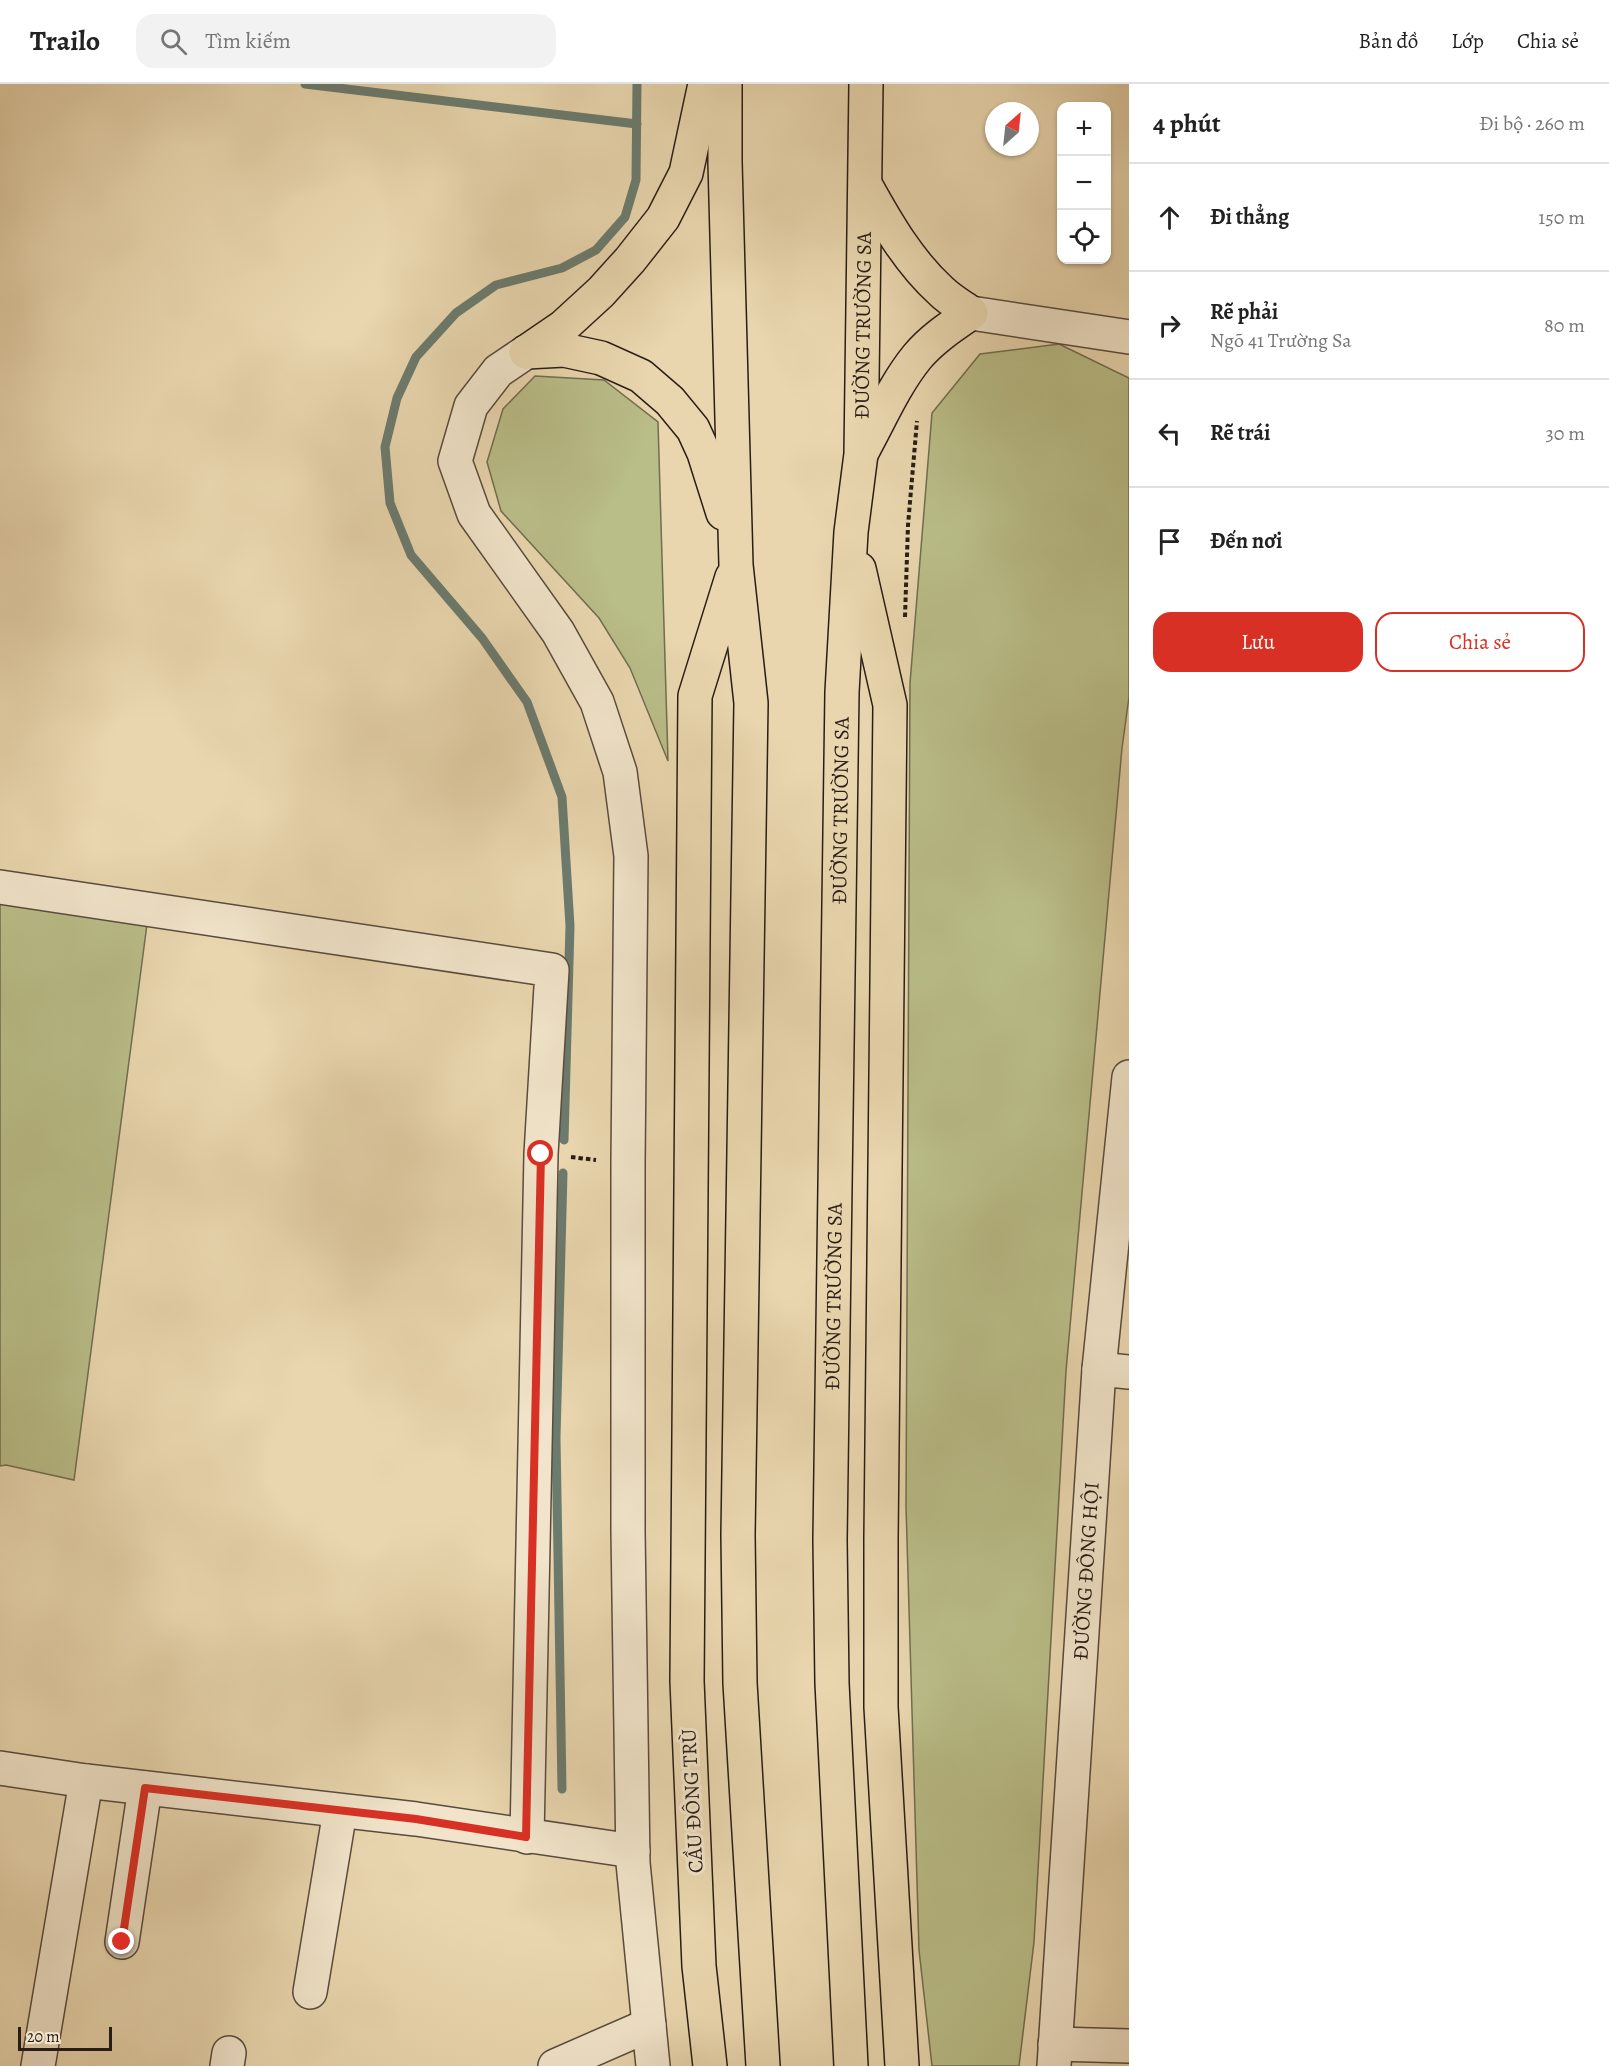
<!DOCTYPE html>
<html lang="vi">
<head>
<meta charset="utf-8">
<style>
	:root { --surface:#fff; --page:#f2f2f2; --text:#222; --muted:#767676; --line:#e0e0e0; --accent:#d93025 }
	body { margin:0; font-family:Alegreya,serif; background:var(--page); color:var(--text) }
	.controls { position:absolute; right:18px; top:18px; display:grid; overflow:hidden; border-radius:12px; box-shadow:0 2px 4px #0004 }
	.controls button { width:54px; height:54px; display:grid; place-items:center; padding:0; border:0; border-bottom:2px solid var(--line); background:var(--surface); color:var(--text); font:30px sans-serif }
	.compass { position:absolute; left:985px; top:18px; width:54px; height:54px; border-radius:50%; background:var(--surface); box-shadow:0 2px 4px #0004; rotate:27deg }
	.scale { position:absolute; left:18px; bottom:15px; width:94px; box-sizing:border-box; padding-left:6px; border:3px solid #291d18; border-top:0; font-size:16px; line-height:21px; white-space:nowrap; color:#291d18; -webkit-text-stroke:4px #f1e4ca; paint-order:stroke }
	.stop { position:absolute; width:18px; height:18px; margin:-14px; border:4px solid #d93025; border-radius:50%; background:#fff }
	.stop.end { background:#d93025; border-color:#fff; box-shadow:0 2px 6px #0008 }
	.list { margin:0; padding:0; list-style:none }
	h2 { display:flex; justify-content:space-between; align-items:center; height:78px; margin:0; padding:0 24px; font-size:26px }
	h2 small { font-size:20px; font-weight:400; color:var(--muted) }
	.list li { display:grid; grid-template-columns:39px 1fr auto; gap:18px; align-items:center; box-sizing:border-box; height:108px; padding:0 24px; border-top:2px solid var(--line) }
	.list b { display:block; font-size:22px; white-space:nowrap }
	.list p { margin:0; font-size:20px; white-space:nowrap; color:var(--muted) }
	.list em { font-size:20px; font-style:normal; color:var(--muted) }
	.actions { display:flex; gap:12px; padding:18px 24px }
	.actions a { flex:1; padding:14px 0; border:2px solid var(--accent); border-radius:18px; text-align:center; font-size:21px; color:var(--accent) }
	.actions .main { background:var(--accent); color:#fff }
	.icon { flex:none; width:33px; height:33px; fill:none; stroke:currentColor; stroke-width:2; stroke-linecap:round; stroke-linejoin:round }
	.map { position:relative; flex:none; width:1129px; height:1982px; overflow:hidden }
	header { display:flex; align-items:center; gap:36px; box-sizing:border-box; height:84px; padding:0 30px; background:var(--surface); border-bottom:2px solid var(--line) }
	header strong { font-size:28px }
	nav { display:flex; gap:33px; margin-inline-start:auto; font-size:21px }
	.search { width:420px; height:54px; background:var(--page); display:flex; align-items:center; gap:15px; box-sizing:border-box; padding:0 21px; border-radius:18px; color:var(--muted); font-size:22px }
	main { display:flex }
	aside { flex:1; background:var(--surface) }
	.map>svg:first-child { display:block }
	.green { fill:#b9bd88; stroke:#716d50; stroke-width:1.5 }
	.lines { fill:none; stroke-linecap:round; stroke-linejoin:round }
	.stream { stroke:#6b7b6e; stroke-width:9 }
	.minor-casing { stroke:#594b3e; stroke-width:36 }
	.highway-casing { stroke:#291d18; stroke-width:36 }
	.path { stroke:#291d18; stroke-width:4; stroke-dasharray:4.5 3; stroke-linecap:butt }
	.minor { stroke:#f1e4ca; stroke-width:33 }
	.highway { stroke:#e9d6ae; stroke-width:33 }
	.route { stroke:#d93025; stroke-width:8 }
	.labels { text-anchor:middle; stroke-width:6; stroke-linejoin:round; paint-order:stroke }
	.street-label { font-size:21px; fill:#291d18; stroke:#f1e4ca }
</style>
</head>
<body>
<header>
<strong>Trailo</strong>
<div class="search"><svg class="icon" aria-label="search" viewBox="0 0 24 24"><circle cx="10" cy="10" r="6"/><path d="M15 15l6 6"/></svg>Tìm kiếm</div>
<nav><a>Bản đồ</a><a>Lớp</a><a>Chia sẻ</a></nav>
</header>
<main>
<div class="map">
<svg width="1129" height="1982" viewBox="0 0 1129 1982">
	<rect width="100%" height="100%" fill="#e9d6ae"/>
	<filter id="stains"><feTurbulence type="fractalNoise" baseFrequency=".00333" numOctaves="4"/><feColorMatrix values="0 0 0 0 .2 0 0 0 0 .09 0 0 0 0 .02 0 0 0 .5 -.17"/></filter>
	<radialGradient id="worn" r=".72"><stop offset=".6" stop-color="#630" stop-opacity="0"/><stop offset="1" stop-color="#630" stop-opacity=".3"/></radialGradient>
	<g class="green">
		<path d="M1059 260 1129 294V613L1122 664 1066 1287 1034 1858 1019 1982H932L919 1866 906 1422 910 599 932 329 980 270Z"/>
		<path d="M535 292 604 296 658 338 668 677 630 584 599 534 501 427 487 378 503 325Z"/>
		<path d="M0 803 149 825 74 1396 6 1381 0 1382Z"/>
	</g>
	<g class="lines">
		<g class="stream">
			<path d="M305 0 637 40"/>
			<path d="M564 1056 570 842 562 713 527 618 482 554 411 471 390 419 385 363 397 314 416 273 456 229 496 201 562 184 596 166 625 133 636 96 637 0"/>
			<path d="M562 1705 556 1354 563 1089"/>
		</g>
		<defs>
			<g id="minor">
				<path d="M971 229 1129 253"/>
				<path d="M526 268 498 287 471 322 455 377 474 430 558 548 597 618 620 688 631 772 628 1079V1447L633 1779 653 1982"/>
				<path d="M0 803 552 886 541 1070 527 1753"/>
				<path d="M1099 1285 1129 1288"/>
				<path d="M0 1684 86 1697 416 1735 633 1767"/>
				<path d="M122 1858 145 1704"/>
				<path d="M310 1908 340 1727"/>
				<path d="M1055 1960 1129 1962"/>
				<path d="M38 1982 86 1697"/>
				<path d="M227 1982 229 1969"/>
				<path d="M555 1982 649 1941"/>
				<path id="s1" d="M1054 1982 1099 1285 1129 993"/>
			</g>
			<g id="highway">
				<path d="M725 0V78L736 481 751 619 738 1451 740 1599 763 1982"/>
				<path d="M526 268 564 266 601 274 641 292 670 317 693 345 704 369 723 429"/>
				<path d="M526 268 564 242 601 208 630 176 663 134 686 89 705 0"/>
				<path d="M863 366C880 335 895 300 917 273 932 255 952 242 971 229 961 222 950 216 941 207 909 178 887 140 866 102"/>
				<path d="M859 485 890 621 881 1454V1623L902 1982"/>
				<path d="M710 1982 699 1882 687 1597 695 612 732 493"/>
				<path id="s2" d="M851 1982 832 1599 830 1456 842 608 851 448 861 370 866 0"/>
			</g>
		</defs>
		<use href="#minor" class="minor-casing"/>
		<use href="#highway" class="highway-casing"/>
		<g class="path">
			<path d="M905 533 908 441 917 337"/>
			<path d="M571 1073 596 1076"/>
		</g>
		<use href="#minor" class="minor"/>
		<use href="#highway" class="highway"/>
	</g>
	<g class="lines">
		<path class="route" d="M122 1858 145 1704 416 1735 526 1753 541 1070"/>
	</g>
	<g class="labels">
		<g class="street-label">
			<text dy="7" stroke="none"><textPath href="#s2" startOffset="1742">ĐƯỜNG TRƯỜNG SA</textPath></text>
			<text dy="7" stroke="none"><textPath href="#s2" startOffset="1256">ĐƯỜNG TRƯỜNG SA</textPath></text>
			<text dy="7" stroke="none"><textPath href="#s2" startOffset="770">ĐƯỜNG TRƯỜNG SA</textPath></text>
			<text dy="7" stroke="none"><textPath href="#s1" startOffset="496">ĐƯỜNG ĐÔNG HỘI</textPath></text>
			<text transform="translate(692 1717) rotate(-93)" y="7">CẦU ĐÔNG TRÙ</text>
		</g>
	</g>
	<rect width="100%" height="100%" filter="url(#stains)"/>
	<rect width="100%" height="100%" fill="url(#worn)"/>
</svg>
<div class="controls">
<button>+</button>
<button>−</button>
<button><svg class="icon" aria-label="locate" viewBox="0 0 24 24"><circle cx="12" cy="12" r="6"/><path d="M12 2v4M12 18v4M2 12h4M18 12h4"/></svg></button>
</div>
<svg class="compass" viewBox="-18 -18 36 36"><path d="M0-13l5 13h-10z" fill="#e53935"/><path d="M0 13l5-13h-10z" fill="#767676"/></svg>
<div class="scale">20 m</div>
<div class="stop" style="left:541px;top:1070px"></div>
<div class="stop end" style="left:122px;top:1858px"></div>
</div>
<aside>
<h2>4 phút<small>Đi bộ · 260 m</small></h2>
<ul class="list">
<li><svg class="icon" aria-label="ahead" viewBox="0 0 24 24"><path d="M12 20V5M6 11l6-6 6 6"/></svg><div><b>Đi thẳng</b></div><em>150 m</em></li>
<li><svg class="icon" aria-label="right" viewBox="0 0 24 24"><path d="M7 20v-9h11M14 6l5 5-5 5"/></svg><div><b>Rẽ phải</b><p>Ngõ 41 Trường Sa</p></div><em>80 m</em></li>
<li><svg class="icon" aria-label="left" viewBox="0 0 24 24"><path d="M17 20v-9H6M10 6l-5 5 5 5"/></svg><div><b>Rẽ trái</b></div><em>30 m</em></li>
<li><svg class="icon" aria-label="arrive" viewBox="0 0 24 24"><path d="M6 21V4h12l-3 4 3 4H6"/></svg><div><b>Đến nơi</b></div></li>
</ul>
<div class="actions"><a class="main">Lưu</a><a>Chia sẻ</a></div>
</aside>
</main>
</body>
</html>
